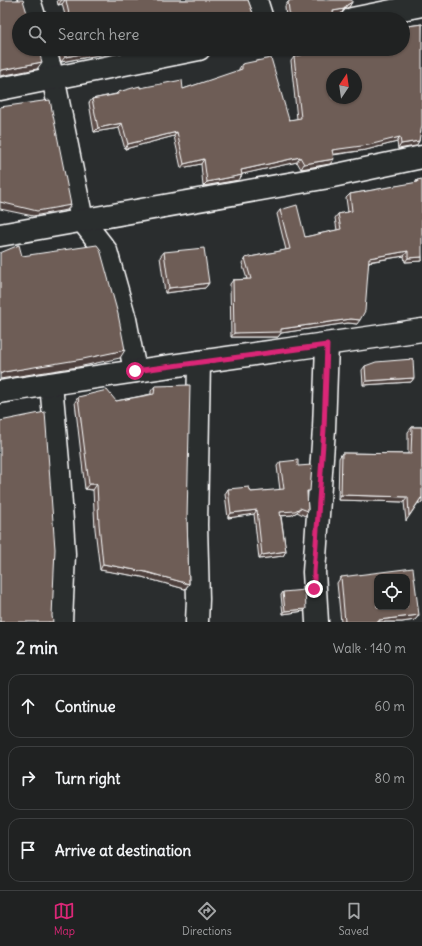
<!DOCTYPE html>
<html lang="en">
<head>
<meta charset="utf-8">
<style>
	:root { --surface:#202222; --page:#282a2a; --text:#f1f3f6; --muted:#a2a4a5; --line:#3d3f40; --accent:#db2777 }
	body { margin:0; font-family:Delius,sans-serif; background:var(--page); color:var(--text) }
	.controls { position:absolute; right:12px; bottom:12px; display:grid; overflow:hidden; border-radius:8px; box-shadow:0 1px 3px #0004 }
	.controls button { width:36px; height:36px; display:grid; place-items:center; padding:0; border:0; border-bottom:1px solid var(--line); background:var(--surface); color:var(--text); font:20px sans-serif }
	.compass { position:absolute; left:326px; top:68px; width:36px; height:36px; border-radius:50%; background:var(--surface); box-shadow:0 1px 3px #0004; rotate:13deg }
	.stop { position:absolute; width:12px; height:12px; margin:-9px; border:3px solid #db2777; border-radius:50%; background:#fff }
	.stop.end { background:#db2777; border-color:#fff; box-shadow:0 1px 4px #0008 }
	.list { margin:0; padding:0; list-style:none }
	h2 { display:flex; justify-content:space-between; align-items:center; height:52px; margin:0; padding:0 16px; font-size:17px }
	h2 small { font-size:13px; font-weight:400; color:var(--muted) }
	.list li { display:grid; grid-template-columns:26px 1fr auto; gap:12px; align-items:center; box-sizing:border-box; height:64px; margin:0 8px 8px; padding:0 8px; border:1px solid var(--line); border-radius:12px }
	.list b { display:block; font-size:15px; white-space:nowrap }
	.list em { font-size:13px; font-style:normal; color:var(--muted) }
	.icon { flex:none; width:22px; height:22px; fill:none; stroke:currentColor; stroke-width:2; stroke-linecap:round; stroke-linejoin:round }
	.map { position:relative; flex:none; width:422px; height:622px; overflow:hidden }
	.search { position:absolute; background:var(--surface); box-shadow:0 1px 3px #0004; left:12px; right:12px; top:12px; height:44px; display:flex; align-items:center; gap:10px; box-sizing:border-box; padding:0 14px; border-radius:22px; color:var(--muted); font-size:15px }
	.sheet { height:268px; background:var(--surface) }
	nav { display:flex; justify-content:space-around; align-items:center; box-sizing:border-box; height:56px; border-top:1px solid var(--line); background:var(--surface); font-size:11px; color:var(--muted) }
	nav a { display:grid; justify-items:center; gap:2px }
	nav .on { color:var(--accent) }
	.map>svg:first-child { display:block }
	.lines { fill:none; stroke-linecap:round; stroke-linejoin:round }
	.minor-casing { stroke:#fff; stroke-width:25 }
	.minor { stroke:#2a2d2e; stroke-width:22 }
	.wall { fill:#5f504b; stroke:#fff }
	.shaded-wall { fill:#4d413d; stroke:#fff }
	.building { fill:#6e5d57; stroke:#fff; fill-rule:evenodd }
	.route { stroke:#db2777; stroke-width:5 }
</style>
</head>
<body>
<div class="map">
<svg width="422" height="622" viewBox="0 0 422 622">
	<rect width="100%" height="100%" fill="#2a2d2e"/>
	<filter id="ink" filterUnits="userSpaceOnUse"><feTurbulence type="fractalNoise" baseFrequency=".025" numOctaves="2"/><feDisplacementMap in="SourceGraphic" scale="8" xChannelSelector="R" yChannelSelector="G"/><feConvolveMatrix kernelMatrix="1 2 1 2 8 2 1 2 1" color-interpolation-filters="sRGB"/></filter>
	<g filter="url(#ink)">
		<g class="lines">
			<defs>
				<g id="minor">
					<path d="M29 0 35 19"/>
					<path d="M256 0 262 19"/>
					<path d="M352 19 422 5"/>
					<path d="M44 49 53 77 82 220 106 251 125 319 135 371"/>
					<path d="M0 89 199 49"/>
					<path d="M0 235 323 178 422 157"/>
					<path d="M51 384 59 473 64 554 61 622"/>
					<path d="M0 392C140 369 281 351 422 330"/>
					<path d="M197 622 198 599 196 525 199 362"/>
					<path d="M317 622 314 572 324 429 327 345"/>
				</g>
			</defs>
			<use href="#minor" class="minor-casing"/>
			<use href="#minor" class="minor"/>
		</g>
		<g class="wall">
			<path d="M57 0H248L255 19H66L62 4 58 5Z"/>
			<path d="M288 2H352L349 7 344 9 341 14 334 15V19H286L285 6Z"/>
			<path d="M422 24 419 141 416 146 398 149 397 142 366 150 333 155 330 164 301 169 297 162 242 174V175L239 180 203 186 201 164 181 168 174 136 125 149 119 128 94 132 89 103 92 99 116 94 118 92 140 88 183 89 239 71V69L242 64 289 120 297 119 291 61 294 57 315 51 314 49H403L405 37 404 31 408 26Z"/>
			<path d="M57 49H131L61 62Z"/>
			<path d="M417 180 422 261 405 262 404 256 369 262 357 324 348 323 281 333 278 337H231L230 284 233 280 247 279 242 263 245 258 286 250 277 214 280 210 305 237 337 230 335 218 338 214 348 212 346 198 350 194 415 183Z"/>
			<path d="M164 252 209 283 205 288 165 293 160 257Z"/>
			<path d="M365 366 414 378 411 382 363 385 362 370Z"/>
			<path d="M155 386 187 519 189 584 185 589 142 577 100 570 95 529 93 490 85 489 75 402 78 397 116 401 151 394V391Z"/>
			<path d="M412 427H422V503H418L406 521 404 502 338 500 339 458 342 453 408 454V432Z"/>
			<path d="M280 462 298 466 307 494 308 511 305 516 297 512 292 515 281 516 286 551 283 556 259 559 254 514 228 518 225 494 228 489 251 492 280 490 277 466Z"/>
			<path d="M341 577 419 615 415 620 402 622H341L337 583Z"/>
			<path d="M283 592 306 609 304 611 283 614 281 595Z"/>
		</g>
		<g class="shaded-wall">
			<path d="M62 0H65L62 4 58 5Z"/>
			<path d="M352 2 349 7 344 9 347 5Z"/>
			<path d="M344 9 341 14 330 16 333 11Z"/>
			<path d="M313 16 311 19H290Z"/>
			<path d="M109 49H131L61 62 65 57Z"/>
			<path d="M42 62 37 69 0 76V71L2 70Z"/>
			<path d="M122 123 119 128 94 132 98 128Z"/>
			<path d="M177 132 174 136 125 149 128 144Z"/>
			<path d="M400 137 397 142 366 150 328 155 332 150Z"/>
			<path d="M419 141 416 146 398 149 401 144Z"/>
			<path d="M300 157 297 162 238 175 241 170Z"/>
			<path d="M204 159 201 164 181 168 184 164Z"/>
			<path d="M334 159 330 164 301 169 304 164Z"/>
			<path d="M242 175 239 180 203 186 207 182Z"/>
			<path d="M0 202 71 205 67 210 33 216 0 209Z"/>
			<path d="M408 251 404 256 366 262 369 258Z"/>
			<path d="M422 257V261L405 262 408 258Z"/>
			<path d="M209 283 205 288 165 293 169 288Z"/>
			<path d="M351 319 360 320 357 324 348 323 281 333 278 337H231L234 333 281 329Z"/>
			<path d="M125 350 120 358 78 367 0 379V374L4 372Z"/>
			<path d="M414 378 411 382 363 385 366 381Z"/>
			<path d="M89 484H97L93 490 85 489Z"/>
			<path d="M341 495 408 497 404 502 338 500Z"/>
			<path d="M421 498H422V503H418Z"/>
			<path d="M300 508 297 512 292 515 277 516 280 512Z"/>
			<path d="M257 510 254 514 228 518 231 513Z"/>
			<path d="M286 551 283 556 259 559 262 555Z"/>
			<path d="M103 564 146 572 189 584 185 589 142 577 100 570Z"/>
			<path d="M306 609 304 611 283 614 285 611Z"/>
			<path d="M419 615 415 620 402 622H377L379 620Z"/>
		</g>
		<g class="building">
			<path d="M0 0H23L28 16 30 19H19V49H38L42 62 2 70 0 71Z"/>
			<path d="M66 0H248L255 19H70Z"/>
			<path d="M291 0H352V2L347 5 344 9 333 11 334 19H313V16L290 19 288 2Z"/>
			<path d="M422 24V125L419 141 401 144 400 137 369 145 332 150 334 159 304 164 300 157 241 170 242 175 207 182 204 159 184 164 177 132 128 144 122 123 98 128 92 99 118 94V92L140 86V88L182 80 183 89 242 69V64L271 58 289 120 301 118 294 57 319 50 318 49H403V37H409L408 26ZM332 74H356V98H332Z"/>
			<path d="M62 49H109L65 57Z"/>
			<path d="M50 100 71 205 37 211 0 202V107Z"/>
			<path d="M422 179V257L408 258V251L369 258 365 311 360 320 351 319 281 329V332L234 333 233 280 251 279 245 258 290 249 280 210 297 205 305 237 341 229 338 214 352 211 350 194 418 182 417 180Z"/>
			<path d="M19 245 22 256 97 245 100 249 118 314 125 350 83 359 4 372 0 374V253Z"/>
			<path d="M204 248 209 283 169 288 164 252Z"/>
			<path d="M413 359 414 378 366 381 365 366 376 362Z"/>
			<path d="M190 385 187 519 189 584 146 572 103 564 99 524 97 484H89L78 397 107 390 116 401 154 394 155 386Z"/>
			<path d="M45 412 55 549 52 616 53 622H0V421Z"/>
			<path d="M412 427H422V498H421L409 516 408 497 341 495 342 453 411 454Z"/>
			<path d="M298 460V466L312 465 310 491H307L308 511 300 508 295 511 280 512 286 551 262 555 257 510 231 513 228 489 249 487 251 492 284 489 280 462Z"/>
			<path d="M413 568 419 615 379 620V622H345L341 577ZM377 577H407V607H377Z"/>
			<path d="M305 590 306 609 285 611 283 592Z"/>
		</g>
	</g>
	<g class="lines" filter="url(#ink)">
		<path class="route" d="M135 371 327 345 324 429 314 572V589"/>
	</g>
</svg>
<div class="controls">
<button><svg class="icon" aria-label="locate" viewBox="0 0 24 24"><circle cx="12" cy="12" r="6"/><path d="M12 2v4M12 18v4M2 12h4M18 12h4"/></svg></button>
</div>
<svg class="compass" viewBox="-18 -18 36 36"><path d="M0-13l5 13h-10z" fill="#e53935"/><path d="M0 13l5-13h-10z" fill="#a2a4a5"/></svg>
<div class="stop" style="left:135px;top:371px"></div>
<div class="stop end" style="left:314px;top:589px"></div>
<div class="search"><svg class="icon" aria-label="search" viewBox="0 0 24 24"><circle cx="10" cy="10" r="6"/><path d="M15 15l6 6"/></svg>Search here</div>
</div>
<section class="sheet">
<h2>2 min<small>Walk · 140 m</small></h2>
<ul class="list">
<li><svg class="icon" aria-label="ahead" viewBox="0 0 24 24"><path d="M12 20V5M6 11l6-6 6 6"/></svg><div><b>Continue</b></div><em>60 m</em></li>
<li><svg class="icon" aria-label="right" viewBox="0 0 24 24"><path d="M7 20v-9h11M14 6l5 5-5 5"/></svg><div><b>Turn right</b></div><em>80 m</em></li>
<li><svg class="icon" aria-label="arrive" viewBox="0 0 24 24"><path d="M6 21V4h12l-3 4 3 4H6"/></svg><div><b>Arrive at destination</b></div></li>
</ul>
</section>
<nav>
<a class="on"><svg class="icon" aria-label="map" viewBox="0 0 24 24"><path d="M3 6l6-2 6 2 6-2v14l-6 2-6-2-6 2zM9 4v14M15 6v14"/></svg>Map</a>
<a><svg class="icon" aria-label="directions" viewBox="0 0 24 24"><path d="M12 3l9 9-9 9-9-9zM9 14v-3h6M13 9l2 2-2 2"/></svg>Directions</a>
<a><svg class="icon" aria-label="saved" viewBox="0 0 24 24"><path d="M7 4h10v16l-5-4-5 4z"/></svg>Saved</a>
</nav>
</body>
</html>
